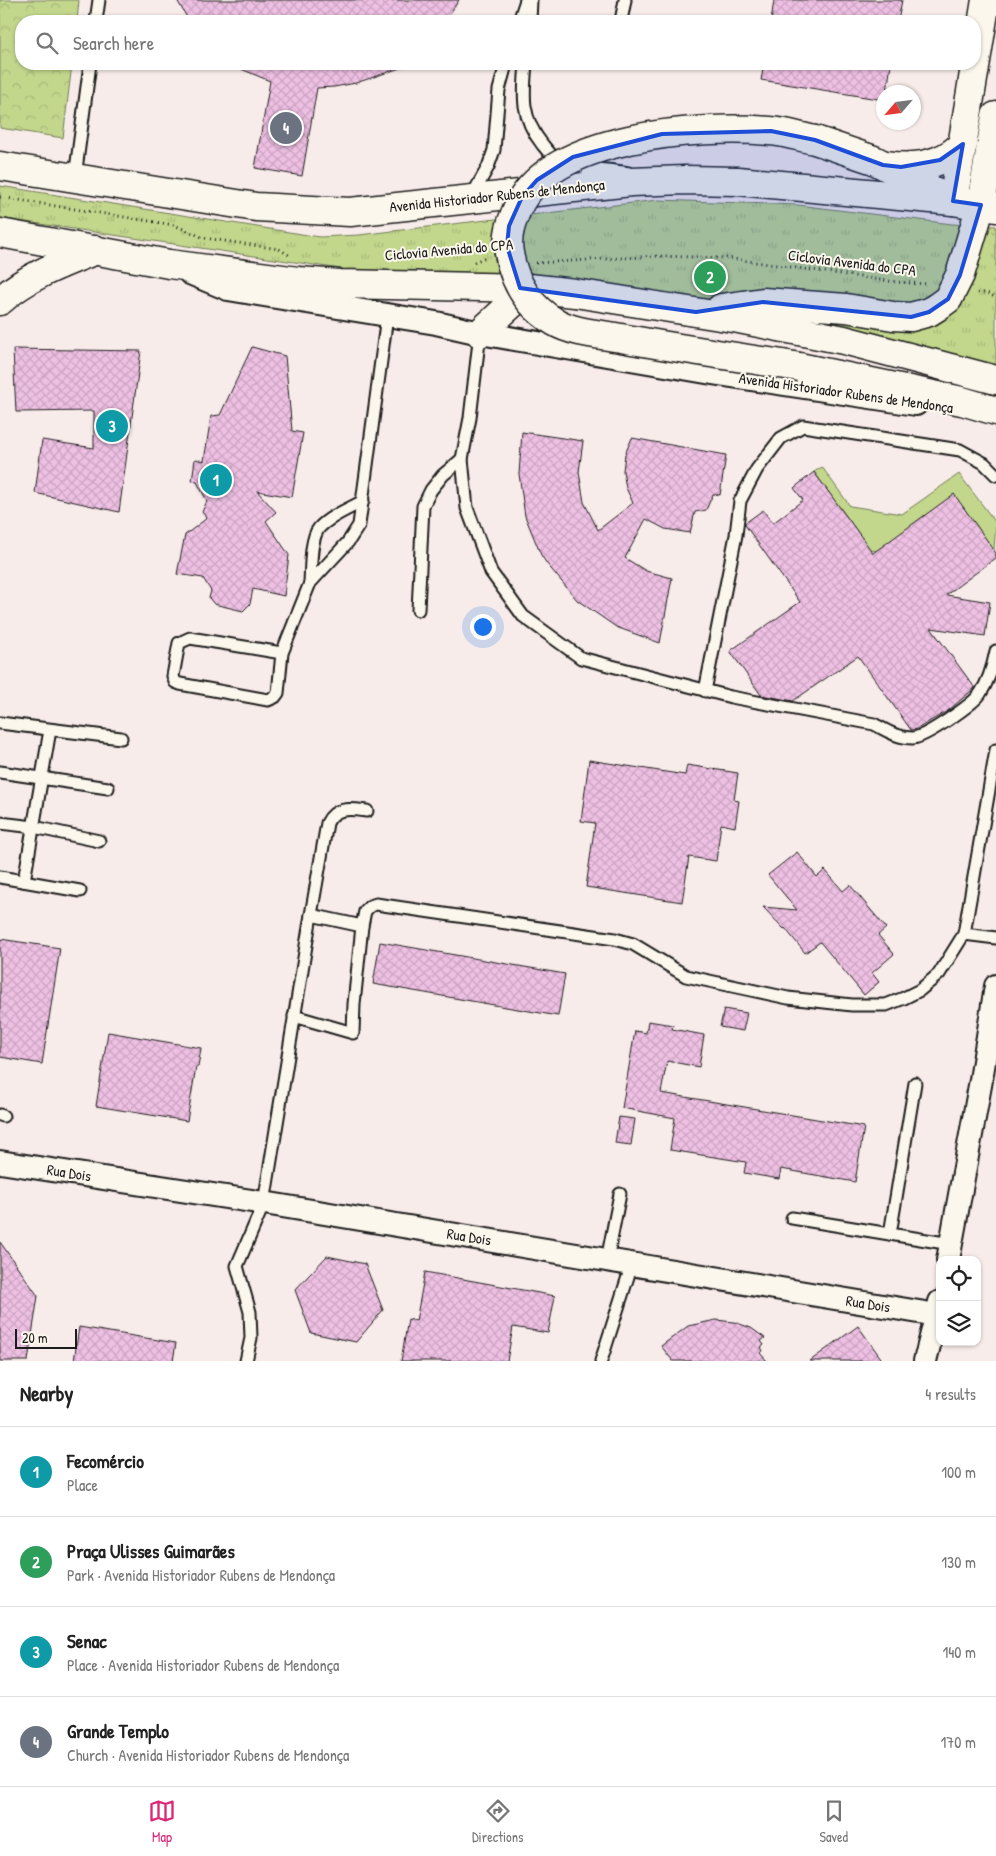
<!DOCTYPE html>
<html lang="en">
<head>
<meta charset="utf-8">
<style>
	:root { --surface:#fff; --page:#f6f6f6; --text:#222; --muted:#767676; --line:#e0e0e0; --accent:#db2777 }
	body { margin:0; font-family:"Patrick Hand",sans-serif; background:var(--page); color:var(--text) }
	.controls { position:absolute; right:15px; bottom:15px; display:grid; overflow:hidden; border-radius:10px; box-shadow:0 1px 4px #0004 }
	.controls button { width:45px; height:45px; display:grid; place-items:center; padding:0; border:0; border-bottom:1px solid var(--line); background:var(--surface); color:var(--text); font:25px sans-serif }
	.compass { position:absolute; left:876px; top:85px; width:45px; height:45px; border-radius:50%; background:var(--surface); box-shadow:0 1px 4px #0004; rotate:242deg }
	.scale { position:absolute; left:15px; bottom:12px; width:62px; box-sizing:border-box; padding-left:5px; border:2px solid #1c1c1c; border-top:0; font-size:14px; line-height:18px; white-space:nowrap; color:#1c1c1c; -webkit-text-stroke:4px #fbf7ec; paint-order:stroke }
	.you { position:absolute; left:482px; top:626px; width:18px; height:18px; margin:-12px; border:4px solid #fff; border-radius:50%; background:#1a73e8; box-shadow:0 0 0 8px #1a73e833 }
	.badge { display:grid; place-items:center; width:32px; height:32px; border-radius:50%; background:var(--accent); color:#fff; font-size:16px; font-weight:700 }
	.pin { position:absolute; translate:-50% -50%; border:2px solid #fff; box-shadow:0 1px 5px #0006 }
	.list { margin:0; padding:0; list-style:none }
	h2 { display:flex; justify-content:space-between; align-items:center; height:65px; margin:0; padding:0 20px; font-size:21px }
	h2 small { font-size:16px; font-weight:400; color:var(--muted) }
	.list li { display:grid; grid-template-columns:32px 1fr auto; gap:15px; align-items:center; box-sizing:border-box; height:90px; padding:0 20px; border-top:1px solid var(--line) }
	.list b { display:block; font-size:19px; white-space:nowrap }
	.list p { margin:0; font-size:16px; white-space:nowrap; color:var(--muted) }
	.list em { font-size:16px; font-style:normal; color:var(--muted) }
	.icon { flex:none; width:28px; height:28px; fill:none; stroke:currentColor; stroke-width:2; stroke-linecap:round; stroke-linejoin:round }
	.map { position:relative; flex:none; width:996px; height:1361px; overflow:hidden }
	.search { position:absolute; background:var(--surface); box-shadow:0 1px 4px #0004; left:15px; right:15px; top:15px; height:55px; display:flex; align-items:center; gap:12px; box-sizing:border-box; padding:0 18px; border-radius:20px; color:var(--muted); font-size:19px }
	.sheet { height:425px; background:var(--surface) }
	nav { display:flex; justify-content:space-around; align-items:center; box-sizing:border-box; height:70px; border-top:1px solid var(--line); background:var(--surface); font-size:14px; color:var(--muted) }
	nav a { display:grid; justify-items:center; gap:2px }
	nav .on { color:var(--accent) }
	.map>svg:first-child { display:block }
	.green { fill:#c2d78c; stroke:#6f7a54 }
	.forest { fill:url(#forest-crowns); stroke:#6f7a54 }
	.park { fill:url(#park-tufts); stroke:#6f7a54 }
	.building { fill:url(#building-cross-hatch); stroke:#1c1c1c }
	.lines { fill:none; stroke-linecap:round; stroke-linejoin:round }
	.service-casing { stroke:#1c1c1c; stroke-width:15 }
	.minor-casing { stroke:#1c1c1c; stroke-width:26 }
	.secondary-casing { stroke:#1c1c1c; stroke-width:31 }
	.primary-casing { stroke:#1c1c1c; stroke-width:31 }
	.path { stroke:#1c1c1c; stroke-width:3; stroke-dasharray:1 4; stroke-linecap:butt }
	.service { stroke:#fbf7ec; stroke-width:11 }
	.minor { stroke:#fbf7ec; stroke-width:22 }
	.secondary { stroke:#fbf7ec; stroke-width:28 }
	.primary { stroke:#fbf7ec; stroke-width:28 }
	.primary-bridge-casing { stroke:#1c1c1c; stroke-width:31; stroke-linecap:butt }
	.primary-bridge { stroke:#fbf7ec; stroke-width:28 }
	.marked { fill:#1d4ed8; fill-opacity:0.2; stroke:#1d4ed8; stroke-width:4; stroke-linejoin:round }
	.labels { text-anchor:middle; stroke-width:4; stroke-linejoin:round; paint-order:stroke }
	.street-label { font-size:15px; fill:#1c1c1c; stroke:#fbf7ec }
</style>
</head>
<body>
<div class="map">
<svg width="996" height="1361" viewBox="0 0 996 1361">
	<defs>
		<pattern id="forest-crowns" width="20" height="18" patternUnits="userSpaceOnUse" patternTransform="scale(1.25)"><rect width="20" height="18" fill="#c2d78c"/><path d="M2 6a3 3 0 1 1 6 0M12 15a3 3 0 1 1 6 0" fill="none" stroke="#a6b878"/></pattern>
		<pattern id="park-tufts" width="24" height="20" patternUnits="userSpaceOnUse" patternTransform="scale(1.25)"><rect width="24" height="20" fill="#c2d78c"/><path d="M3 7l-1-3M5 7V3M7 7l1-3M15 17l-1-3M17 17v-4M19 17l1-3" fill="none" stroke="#a6b878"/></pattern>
		<pattern id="building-cross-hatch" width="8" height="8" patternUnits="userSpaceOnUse" patternTransform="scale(1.25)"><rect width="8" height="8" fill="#eec0e3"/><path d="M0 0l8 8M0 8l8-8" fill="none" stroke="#cca4c2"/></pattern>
	</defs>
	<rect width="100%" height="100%" fill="#f8ecea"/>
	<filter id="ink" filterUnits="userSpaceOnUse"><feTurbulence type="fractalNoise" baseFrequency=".02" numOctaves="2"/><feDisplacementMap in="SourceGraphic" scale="10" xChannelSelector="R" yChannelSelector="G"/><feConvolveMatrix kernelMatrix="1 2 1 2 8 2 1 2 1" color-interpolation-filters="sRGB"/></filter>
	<g filter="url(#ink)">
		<path class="green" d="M822 467 850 506 902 514 959 474 996 523 994 550 954 495 878 551 863 549 857 531 814 472Z"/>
		<path class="forest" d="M0 0H79L77 21H21V64H72L63 138 0 128Z"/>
		<path class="park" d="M0 186 320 237 359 235 658 200 798 205 952 224 996 226V367L0 218Z"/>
		<g class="building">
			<path d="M177 0H459L445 21H189Z"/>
			<path d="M774 0H902L898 21H771Z"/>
			<path d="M229 64H405L406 66 356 83 334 87 317 88 302 176 255 168 270 81Z"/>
			<path d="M764 64H891L887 92H884V100L761 80Z"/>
			<path d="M252 347 285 356 292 431 303 433 292 497 257 491 276 512 266 521 289 555 284 596 253 589 250 604 243 611 214 604 209 598 211 591 203 578 177 574 185 535 207 518 202 512 207 501 197 482 192 481 195 459 204 461 211 416 220 415Z"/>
			<path d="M13 349 141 351 119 512 35 493 42 440 94 448V411L16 412Z"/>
			<path d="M522 432 583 441 579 472 584 502 598 530 633 503 626 488 623 471 625 454 632 438 726 455 720 495 713 494 706 510 695 512 690 533 665 529 646 519 625 558 646 571 672 578 660 643 616 627 577 600 547 564 541 555 525 516 519 474Z"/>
			<path d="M814 472 873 553 954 494 996 553V558L946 595 990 602 985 636 931 628 975 688 949 710 917 729 911 730 858 656 793 701 761 695 730 651 800 602 745 525V523L763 510 773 523 803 500 794 488Z"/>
			<path d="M589 760 685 775 687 765 738 773 734 800 739 801 735 827 721 824 716 861 689 857 682 902 586 887 595 823 581 821Z"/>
			<path d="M797 852 817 877 825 870 843 891 850 885 886 928 878 935 894 954 872 973 879 982 864 995 820 942 805 953 785 928 784 929 763 907 797 910 768 875Z"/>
			<path d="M0 939 60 948 42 1064 0 1057Z"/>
			<path d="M380 942 565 974 558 1016 373 984Z"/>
			<path d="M724 1009 747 1013 743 1031 720 1027Z"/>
			<path d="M648 1021 673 1025 672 1029 704 1035 699 1067 667 1061 661 1093 864 1127 855 1182 781 1169 779 1179 744 1173 746 1162 670 1150 675 1118 622 1108 635 1031 646 1033Z"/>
			<path d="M108 1032 201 1048 198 1067H196L187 1121 96 1106Z"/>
			<path d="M619 1117 635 1119 631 1145 615 1143Z"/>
			<path d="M0 1242 38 1296 28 1361H0Z"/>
			<path d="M327 1256 365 1264 383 1310 356 1342 311 1333 295 1290Z"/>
			<path d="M425 1272 555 1296 548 1333 513 1327 507 1361H401L408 1319 416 1321Z"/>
			<path d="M716 1320 734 1322 751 1328 765 1338 761 1341 764 1345 761 1347 763 1351 760 1353 767 1361H673L661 1346 688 1326Z"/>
			<path d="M858 1326 883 1361H810Z"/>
			<path d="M79 1327 176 1343 173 1361H74Z"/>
		</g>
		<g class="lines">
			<defs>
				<g id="service">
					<path d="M96 21 99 0"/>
					<path d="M519 21 526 0"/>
					<path d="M530 21 531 0"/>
					<path d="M621 21 625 0"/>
					<path d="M526 64C523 96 521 117 542 144 550 154 555 161 568 164 587 170 609 169 629 173"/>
					<path d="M75 177 90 64"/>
					<path d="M472 196 488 167 494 150 499 90 506 64"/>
					<path d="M480 333 470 418 462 459 467 508 491 572 523 616 581 658 731 697 874 724C887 731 898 738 913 738 926 737 973 704 980 694 989 681 993 666 996 651"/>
					<path d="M310 583C311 568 310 539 319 528 330 516 349 509 363 501"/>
					<path d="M418 610 423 506 431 490 443 475 462 459"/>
					<path d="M282 653 190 638 179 643 173 676 175 682 180 684 268 700 275 697 278 693 282 653 310 583 348 542 359 525 387 316"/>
					<path d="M705 691 736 535 740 501 757 469 781 438 803 426 960 450 984 463 996 475"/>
					<path d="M0 723 121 738"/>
					<path d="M0 772 108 788"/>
					<path d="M0 823 34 827 99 841"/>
					<path d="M0 877 80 891"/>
					<path d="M24 881 50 730"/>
					<path d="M311 915 327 823C335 806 351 809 367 811"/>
					<path d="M964 934 996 750"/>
					<path d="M294 1016 353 1033 354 1004 362 926 365 911 370 906 376 904 615 939 633 944 686 976 788 998 852 1005H886L904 998 920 990 939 974 964 934 996 938"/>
					<path d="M0 1115 3 1116"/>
					<path d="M792 1218 951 1244"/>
					<path d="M890 1234 915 1083"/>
					<path d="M607 1260 620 1194"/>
					<path d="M246 1361 251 1338 250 1312 237 1266 264 1203 311 915 362 926"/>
					<path d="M601 1361 632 1264"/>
				</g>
				<g id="minor">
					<path d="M190 273 228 289 436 323 480 333 712 373 916 404"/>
					<path d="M0 1162 264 1203 937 1315"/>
					<path d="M948 1260 981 1080 996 986"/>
					<path d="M925 1361 940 1302"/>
				</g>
				<g id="secondary">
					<path d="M0 166 256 207 350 212 631 182 685 180 738 181 953 201 986 0"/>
					<path d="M0 233 169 264 298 281 340 284 529 288 575 293 739 319 844 340 996 380"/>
					<path d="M0 301C27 276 63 263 96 250"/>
					<path d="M721 308 763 302 846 308 893 316 911 317 929 312 937 307 948 299 960 275 981 205 996 116"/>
					<path d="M480 333 529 288"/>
				</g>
				<g id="primary">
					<path d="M815 140 874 160 953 201 996 208"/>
					<path d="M887 165C915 169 943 165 963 144"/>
					<path d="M799 367 962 401 996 411"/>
				</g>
			</defs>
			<use href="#service" class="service-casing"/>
			<use href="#minor" class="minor-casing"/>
			<use href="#secondary" class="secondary-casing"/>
			<use href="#primary" class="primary-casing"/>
			<g class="path">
				<path d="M0 197 174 225 204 238 279 249 289 255"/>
				<path d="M474 262 486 257"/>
				<path d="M536 263 657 256 727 258 896 282 927 284"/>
				<path d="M978 292 990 294 996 298"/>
			</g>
			<use href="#service" class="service"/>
			<use href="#minor" class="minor"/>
			<use href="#secondary" class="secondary"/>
			<use href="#primary" class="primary"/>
			<defs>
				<path id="primary-bridge" d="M799 367C740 357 680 349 621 338 600 334 574 333 555 322 528 306 514 283 509 253 506 237 511 223 517 209 549 135 700 125 770 131 785 132 800 137 815 140"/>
			</defs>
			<use href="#primary-bridge" class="primary-bridge-casing"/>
			<use href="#primary-bridge" class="primary-bridge"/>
		</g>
	</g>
	<path class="marked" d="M771 131 815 140 883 165 901 167 940 160 963 144 953 201 981 205 960 275 948 299 929 312 911 317 763 302 696 312 520 288 507 246 509 226 522 197 537 180 573 157 662 134Z"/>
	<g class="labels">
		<g class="street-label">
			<text transform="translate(497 196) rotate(-6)" y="5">Avenida Historiador Rubens de Mendonça</text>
			<text transform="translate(449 250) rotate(-5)" y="5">Ciclovia Avenida do CPA</text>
			<text transform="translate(852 263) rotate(7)" y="5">Ciclovia Avenida do CPA</text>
			<text transform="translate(846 393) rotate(8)" y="5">Avenida Historiador Rubens de Mendonça</text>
			<text transform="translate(69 1173) rotate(9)" y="5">Rua Dois</text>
			<text transform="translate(469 1237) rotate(9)" y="5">Rua Dois</text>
			<text transform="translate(868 1304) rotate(9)" y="5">Rua Dois</text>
		</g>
	</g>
</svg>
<div class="controls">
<button><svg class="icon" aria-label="locate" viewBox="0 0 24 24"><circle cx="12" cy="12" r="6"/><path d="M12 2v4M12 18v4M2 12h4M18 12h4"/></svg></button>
<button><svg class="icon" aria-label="layers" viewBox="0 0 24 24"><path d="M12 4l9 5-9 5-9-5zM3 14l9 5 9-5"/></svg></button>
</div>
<svg class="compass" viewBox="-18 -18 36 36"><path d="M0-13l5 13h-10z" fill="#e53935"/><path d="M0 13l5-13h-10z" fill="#767676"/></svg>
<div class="scale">20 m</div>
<div class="you"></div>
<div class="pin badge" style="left:216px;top:480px;background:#0f9aa8">1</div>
<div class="pin badge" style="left:710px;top:277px;background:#2e9e5b">2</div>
<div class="pin badge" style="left:112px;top:426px;background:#0f9aa8">3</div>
<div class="pin badge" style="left:286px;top:128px;background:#6b7280">4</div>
<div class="search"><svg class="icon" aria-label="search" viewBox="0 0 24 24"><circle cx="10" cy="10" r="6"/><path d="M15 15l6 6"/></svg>Search here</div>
</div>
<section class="sheet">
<h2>Nearby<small>4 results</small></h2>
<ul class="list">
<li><span class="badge" style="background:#0f9aa8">1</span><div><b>Fecomércio</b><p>Place</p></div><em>100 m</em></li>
<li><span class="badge" style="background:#2e9e5b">2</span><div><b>Praça Ulisses Guimarães</b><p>Park · Avenida Historiador Rubens de Mendonça</p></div><em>130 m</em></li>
<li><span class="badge" style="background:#0f9aa8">3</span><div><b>Senac</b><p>Place · Avenida Historiador Rubens de Mendonça</p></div><em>140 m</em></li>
<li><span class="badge" style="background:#6b7280">4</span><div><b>Grande Templo</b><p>Church · Avenida Historiador Rubens de Mendonça</p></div><em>170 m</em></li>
</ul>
</section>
<nav>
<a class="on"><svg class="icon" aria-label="map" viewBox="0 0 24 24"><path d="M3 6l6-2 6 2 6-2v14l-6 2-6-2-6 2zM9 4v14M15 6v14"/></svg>Map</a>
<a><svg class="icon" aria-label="directions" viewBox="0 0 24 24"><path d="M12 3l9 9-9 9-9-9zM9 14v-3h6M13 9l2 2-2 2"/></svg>Directions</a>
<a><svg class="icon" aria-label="saved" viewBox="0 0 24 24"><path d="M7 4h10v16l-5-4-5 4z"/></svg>Saved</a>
</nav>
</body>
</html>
